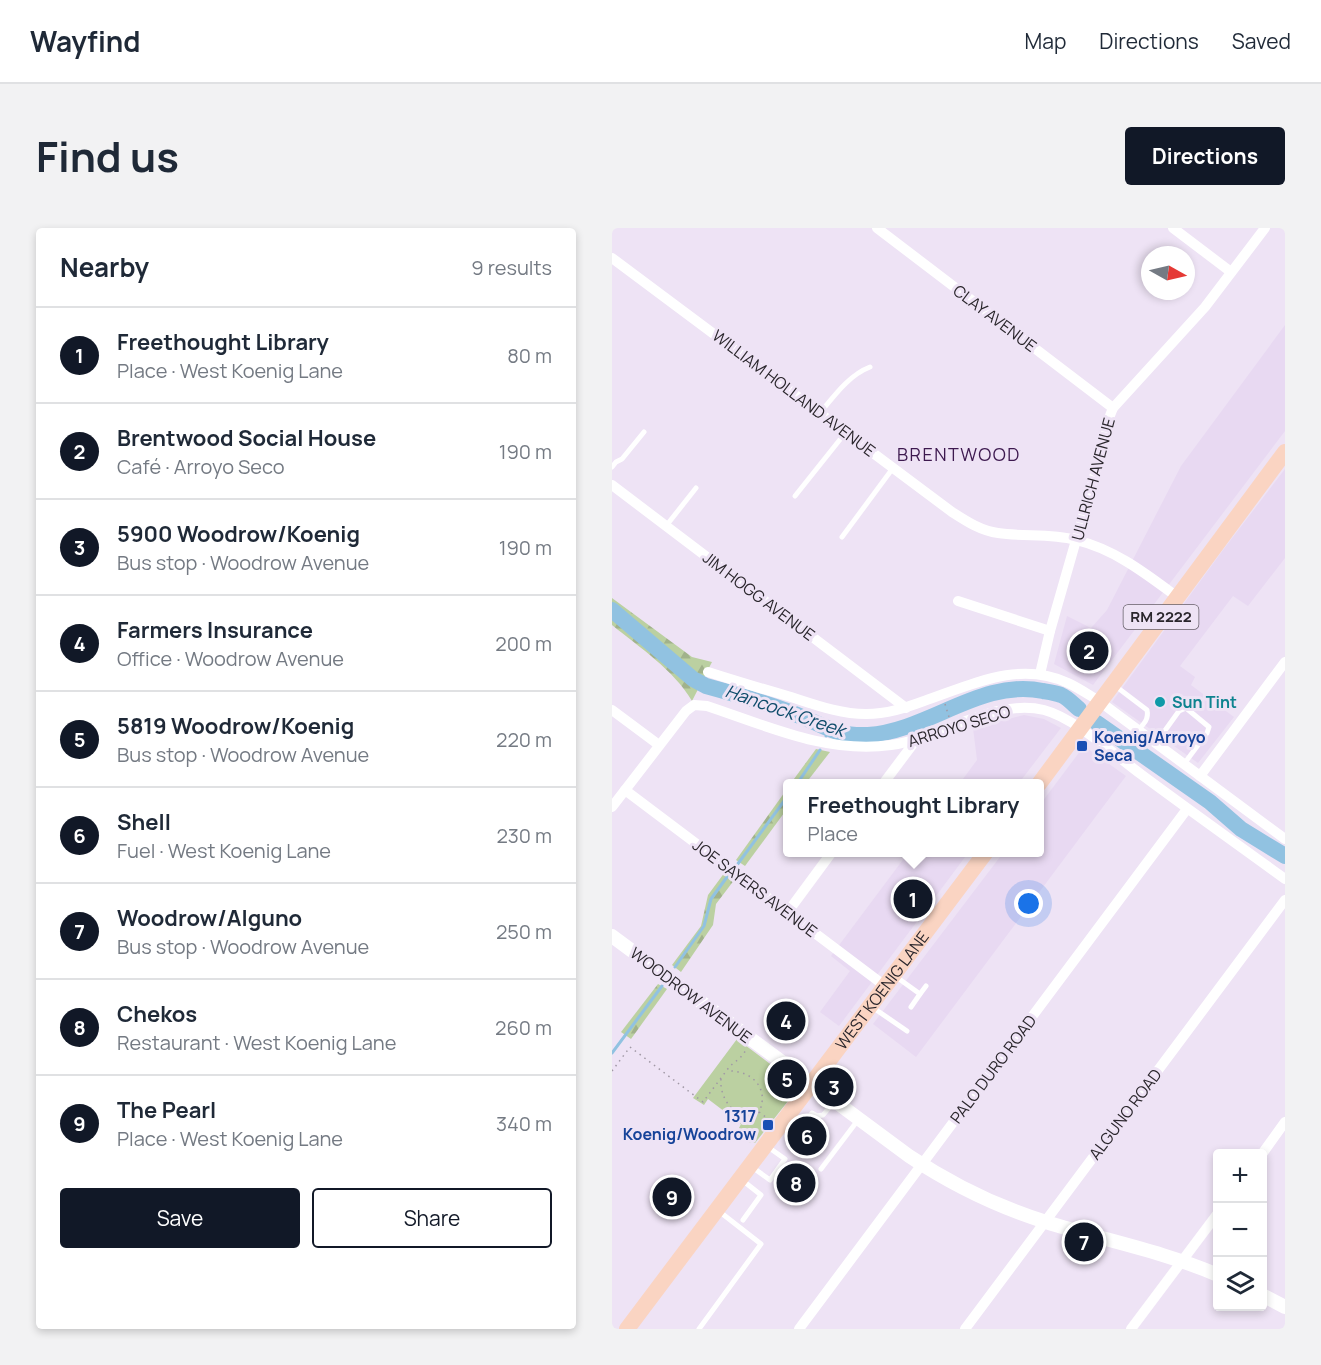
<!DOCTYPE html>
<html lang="en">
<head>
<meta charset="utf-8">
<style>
	:root { --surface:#fff; --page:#f2f2f3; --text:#1f2937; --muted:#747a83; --line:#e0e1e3; --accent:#111827 }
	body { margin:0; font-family:Manrope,sans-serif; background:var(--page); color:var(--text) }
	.controls { position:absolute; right:18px; bottom:18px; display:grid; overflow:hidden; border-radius:6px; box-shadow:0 3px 9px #0003 }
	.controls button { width:54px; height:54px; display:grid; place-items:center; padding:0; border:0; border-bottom:2px solid var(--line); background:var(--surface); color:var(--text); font:30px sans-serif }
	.compass { position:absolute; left:529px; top:18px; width:54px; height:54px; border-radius:50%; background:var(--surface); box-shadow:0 3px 9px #0003; rotate:98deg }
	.you { position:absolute; left:417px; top:676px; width:21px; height:21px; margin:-15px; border:4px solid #fff; border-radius:50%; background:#1a73e8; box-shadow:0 0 0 9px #1a73e833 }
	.badge { display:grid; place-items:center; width:39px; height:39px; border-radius:50%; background:var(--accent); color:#fff; font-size:20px; font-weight:700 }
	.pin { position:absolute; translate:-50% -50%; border:3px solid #fff; box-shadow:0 2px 6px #0006 }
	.popup { position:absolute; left:171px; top:551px; width:261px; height:78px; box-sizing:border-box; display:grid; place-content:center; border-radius:6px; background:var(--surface); filter:drop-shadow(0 2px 4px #0005); font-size:20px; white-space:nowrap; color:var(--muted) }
	.popup b { font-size:22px; color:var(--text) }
	.popup::after { content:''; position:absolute; left:50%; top:100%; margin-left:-12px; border:12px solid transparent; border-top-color:var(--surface) }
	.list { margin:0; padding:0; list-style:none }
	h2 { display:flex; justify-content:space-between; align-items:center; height:78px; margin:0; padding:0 24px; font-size:26px }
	h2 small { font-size:20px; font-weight:400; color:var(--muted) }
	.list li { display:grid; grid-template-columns:39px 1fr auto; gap:18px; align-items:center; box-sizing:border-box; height:96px; padding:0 24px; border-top:2px solid var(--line) }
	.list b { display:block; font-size:22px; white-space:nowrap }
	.list p { margin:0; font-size:20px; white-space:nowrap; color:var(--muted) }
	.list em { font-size:20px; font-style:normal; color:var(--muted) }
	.actions { display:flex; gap:12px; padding:18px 24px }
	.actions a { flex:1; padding:14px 0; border:2px solid var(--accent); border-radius:6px; text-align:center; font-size:21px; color:var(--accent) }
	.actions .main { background:var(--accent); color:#fff }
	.icon { flex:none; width:33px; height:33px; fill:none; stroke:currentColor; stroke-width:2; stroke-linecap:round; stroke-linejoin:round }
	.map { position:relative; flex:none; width:673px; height:1101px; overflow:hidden; border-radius:6px }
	header { display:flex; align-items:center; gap:36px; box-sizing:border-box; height:84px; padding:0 30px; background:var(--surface); border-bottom:2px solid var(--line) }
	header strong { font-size:28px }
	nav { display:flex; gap:33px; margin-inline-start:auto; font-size:21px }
	.intro { display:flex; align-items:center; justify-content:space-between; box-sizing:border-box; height:144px; padding:0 36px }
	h1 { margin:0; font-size:42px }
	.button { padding:15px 27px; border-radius:6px; background:var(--accent); color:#fff; font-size:21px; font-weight:700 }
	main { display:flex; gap:36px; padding:0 36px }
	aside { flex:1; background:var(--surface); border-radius:6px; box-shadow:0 3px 9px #0003 }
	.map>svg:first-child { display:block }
	.built { fill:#e8d9f2 }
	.green { fill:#bbd0a1 }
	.forest { fill:url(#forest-firs) }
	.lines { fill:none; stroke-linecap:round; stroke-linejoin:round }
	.stream { stroke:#91c2e1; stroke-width:3 }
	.river { stroke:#91c2e1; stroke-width:16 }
	.path { stroke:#a098a5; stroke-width:1.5; stroke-dasharray:1.5 4.5; stroke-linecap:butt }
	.service { stroke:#fff; stroke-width:5 }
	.minor { stroke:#fff; stroke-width:10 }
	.tertiary { stroke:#fff; stroke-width:14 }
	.primary { stroke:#fad4c2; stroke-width:16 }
	.culture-dot { fill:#0f9aa8; stroke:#eee3f5; stroke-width:2 }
	.transit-dot { fill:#1a4fb4; stroke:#eee3f5; stroke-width:2 }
	.labels { text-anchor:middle; stroke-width:6; stroke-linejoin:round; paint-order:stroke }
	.shield { fill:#eee3f5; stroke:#655f68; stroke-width:1.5 }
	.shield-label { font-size:15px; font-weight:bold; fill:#2a262c }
	.street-label { font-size:16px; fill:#2a262c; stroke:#eee3f5 }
	.culture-label { font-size:16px; font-weight:bold; fill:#0d838f; stroke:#eee3f5; text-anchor:start }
	.transit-label { font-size:16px; font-weight:bold; fill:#164399; stroke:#eee3f5; text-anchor:start }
	.neighbourhood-label { font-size:18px; letter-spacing:1.5px; fill:#3d194f; stroke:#eee3f5 }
	.water-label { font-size:18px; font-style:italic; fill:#0e4c6b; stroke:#eee3f5 }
</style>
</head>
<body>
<header>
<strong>Wayfind</strong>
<nav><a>Map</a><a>Directions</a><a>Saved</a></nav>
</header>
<div class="intro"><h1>Find us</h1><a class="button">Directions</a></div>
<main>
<aside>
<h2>Nearby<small>9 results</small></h2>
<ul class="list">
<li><span class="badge">1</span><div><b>Freethought Library</b><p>Place · West Koenig Lane</p></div><em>80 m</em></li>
<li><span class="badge">2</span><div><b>Brentwood Social House</b><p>Café · Arroyo Seco</p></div><em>190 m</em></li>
<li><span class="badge">3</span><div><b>5900 Woodrow/Koenig</b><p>Bus stop · Woodrow Avenue</p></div><em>190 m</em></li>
<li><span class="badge">4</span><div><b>Farmers Insurance</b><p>Office · Woodrow Avenue</p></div><em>200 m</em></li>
<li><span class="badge">5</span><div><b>5819 Woodrow/Koenig</b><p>Bus stop · Woodrow Avenue</p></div><em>220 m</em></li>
<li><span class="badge">6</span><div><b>Shell</b><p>Fuel · West Koenig Lane</p></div><em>230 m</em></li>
<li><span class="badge">7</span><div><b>Woodrow/Alguno</b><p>Bus stop · Woodrow Avenue</p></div><em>250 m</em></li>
<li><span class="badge">8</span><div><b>Chekos</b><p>Restaurant · West Koenig Lane</p></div><em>260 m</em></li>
<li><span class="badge">9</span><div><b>The Pearl</b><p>Place · West Koenig Lane</p></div><em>340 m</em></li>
</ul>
<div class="actions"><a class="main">Save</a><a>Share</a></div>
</aside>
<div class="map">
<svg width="673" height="1101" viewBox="0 0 673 1101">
	<defs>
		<pattern id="forest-firs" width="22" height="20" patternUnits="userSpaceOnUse" patternTransform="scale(1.5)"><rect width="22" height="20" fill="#bbd0a1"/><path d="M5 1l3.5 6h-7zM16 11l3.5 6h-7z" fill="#a1b28b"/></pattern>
	</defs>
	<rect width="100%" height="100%" fill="#eee3f5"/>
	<g class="built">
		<path d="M673 97V203L481 457 442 436 455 388 479 400 495 382 569 238Z"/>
		<path d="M673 241V330L636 378 621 368 568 438 583 449 579 457 622 489 586 535 500 474 611 322Z"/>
		<path d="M412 487 432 491 449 500 407 555H348L365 532 361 500Z"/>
		<path d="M472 518 514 548 304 829 261 796 391 625 427 624V578Z"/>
		<path d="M296 625H356L227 798 208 784 238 743 219 728Z"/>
	</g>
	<path class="green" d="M125 811 186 857 184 863 143 915 135 914 124 906 129 896 96 871 92 877 81 870Z"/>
	<g class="forest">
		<path d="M0 370 80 429 100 434 80 473C62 442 27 419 0 397Z"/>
		<path d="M204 521 218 524 194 555H179Z"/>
		<path d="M175 561V581L133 638 124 632Z"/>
		<path d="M113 644 123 651 104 676 101 697 69 744 60 737 89 698 96 667Z"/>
		<path d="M46 756 55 761 19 811 9 804Z"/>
	</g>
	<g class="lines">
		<g class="stream">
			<path d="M214 508 217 503"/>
			<path d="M185 556 208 522"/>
			<path d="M125 637 175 569"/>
			<path d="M63 739 92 698 99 671 115 649"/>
			<path d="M0 825 50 758"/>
		</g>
		<g class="river">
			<path d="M0 382 81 451 94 458C127 467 163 477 195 491 221 502 225 508 256 507 317 503 369 450 431 463 437 464 444 465 449 467 456 470 462 477 467 481"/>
			<path d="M485 495 598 574 629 601 673 628"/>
		</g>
		<g class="path">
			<path d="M333 476 337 489"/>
			<path d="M0 843 18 819 91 874 118 838 128 830 135 821"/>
			<path d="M109 851C107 871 125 896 147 884 158 861 140 842 116 843"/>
			<path d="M147 884 155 890"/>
		</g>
		<g class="service">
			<path d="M208 185C222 168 237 147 258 139"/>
			<path d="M0 239 4 234 10 231 32 204"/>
			<path d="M183 268 234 204"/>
			<path d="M54 298 84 260"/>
			<path d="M230 309 281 240"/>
			<path d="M502 457 535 482C537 491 532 496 526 502"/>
			<path d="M544 515 567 483 574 480 597 499 595 505 572 536"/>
			<path d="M283 748 308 766 299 779"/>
			<path d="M308 766 314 758"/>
			<path d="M260 779 295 803"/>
			<path d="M172 894 191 907 205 888 211 887 222 874"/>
			<path d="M186 904 200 885 205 888"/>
			<path d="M140 939 158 952 173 931 156 919"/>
			<path d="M209 941 246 892"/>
			<path d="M130 952 149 967 131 992"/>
			<path d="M87 1101 149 1016 108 984"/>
		</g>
		<g class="minor">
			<path d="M265 0 501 180"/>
			<path d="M561 0 619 44"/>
			<path d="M0 30 340 284C354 293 369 303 386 305 412 309 438 305 464 312 502 321 533 345 564 368"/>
			<path d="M0 257 294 480"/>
			<path d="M346 373 438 403"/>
			<path d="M96 444C124 453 151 461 179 469 204 477 228 486 254 486 275 486 293 480 312 473 359 457 407 432 456 455 467 460 477 467 487 473L673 611"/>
			<path d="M428 446 438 403 493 211 495 195 501 180 593 79 653 0"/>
			<path d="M0 482 47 517"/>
			<path d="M588 548 673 434"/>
			<path d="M271 556 304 512"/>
			<path d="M13 562 273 758"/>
			<path d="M0 579 74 483 82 477 95 478C155 498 215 526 279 517 329 510 382 470 432 482 463 490 504 528 530 547 577 582 625 616 673 651"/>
			<path d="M175 685 220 624"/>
			<path d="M650 926 673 894"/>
			<path d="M187 1101 575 581"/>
			<path d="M353 1101 673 672"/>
			<path d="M519 1101 606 985"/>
		</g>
		<g class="tertiary">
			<path d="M0 708 297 928C339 956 386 979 434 994 491 1012 550 1023 606 1047"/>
			<path d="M650 1067 673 1079"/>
		</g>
		<g class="primary">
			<path d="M427 556 673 224"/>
			<path id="s1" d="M15 1101 374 624"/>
		</g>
	</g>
	<circle class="culture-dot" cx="548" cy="474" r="6"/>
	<g class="transit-dot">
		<rect x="464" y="512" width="12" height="12" rx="3"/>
		<rect x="150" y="891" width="12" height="12" rx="3"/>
	</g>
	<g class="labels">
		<rect class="shield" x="511.5" y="377" width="75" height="24" rx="4.5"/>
		<g class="shield-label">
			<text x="549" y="394">RM 2222</text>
		</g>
		<g class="street-label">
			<text transform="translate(383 90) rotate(37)" y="6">CLAY AVENUE</text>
			<text transform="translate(182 165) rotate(37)" y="6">WILLIAM HOLLAND AVENUE</text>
			<text transform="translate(481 251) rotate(-75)" y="6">ULLRICH AVENUE</text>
			<text transform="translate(147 368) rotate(37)" y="6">JIM HOGG AVENUE</text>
			<text transform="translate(347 498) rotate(-17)" y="6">ARROYO SECO</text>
			<text transform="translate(143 660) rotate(37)" y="6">JOE SAYERS AVENUE</text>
			<text dy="6" stroke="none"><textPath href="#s1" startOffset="424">WEST KOENIG LANE</textPath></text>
			<text transform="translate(79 767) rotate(37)" y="6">WOODROW AVENUE</text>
			<text transform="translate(381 841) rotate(-53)" y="6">PALO DURO ROAD</text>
			<text transform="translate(513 886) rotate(-53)" y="6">ALGUNO ROAD</text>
		</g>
		<g class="culture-label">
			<text x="560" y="480">Sun Tint</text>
		</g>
		<g class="transit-label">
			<text x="482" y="515">Koenig/Arroyo<tspan x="482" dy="18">Seca</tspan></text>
			<text x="144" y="894" text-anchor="end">1317<tspan x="144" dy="18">Koenig/Woodrow</tspan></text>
		</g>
		<g class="neighbourhood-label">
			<text x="347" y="233">BRENTWOOD</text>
		</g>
		<g class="water-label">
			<text transform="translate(173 483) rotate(19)" y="6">Hancock Creek</text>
		</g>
	</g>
</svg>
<div class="controls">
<button>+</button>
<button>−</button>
<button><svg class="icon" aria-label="layers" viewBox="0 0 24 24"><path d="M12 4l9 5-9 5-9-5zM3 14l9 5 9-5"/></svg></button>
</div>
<svg class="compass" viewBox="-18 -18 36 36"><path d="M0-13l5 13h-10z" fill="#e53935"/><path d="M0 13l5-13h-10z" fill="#747a83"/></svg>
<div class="you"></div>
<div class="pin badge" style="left:301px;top:671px">1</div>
<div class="popup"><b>Freethought Library</b>Place</div>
<div class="pin badge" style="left:477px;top:423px">2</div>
<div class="pin badge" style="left:222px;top:859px">3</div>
<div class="pin badge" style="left:174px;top:793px">4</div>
<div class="pin badge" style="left:175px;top:851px">5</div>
<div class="pin badge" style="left:195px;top:908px">6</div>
<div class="pin badge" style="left:472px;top:1014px">7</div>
<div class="pin badge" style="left:184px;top:955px">8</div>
<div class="pin badge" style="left:60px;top:969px">9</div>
</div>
</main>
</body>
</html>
